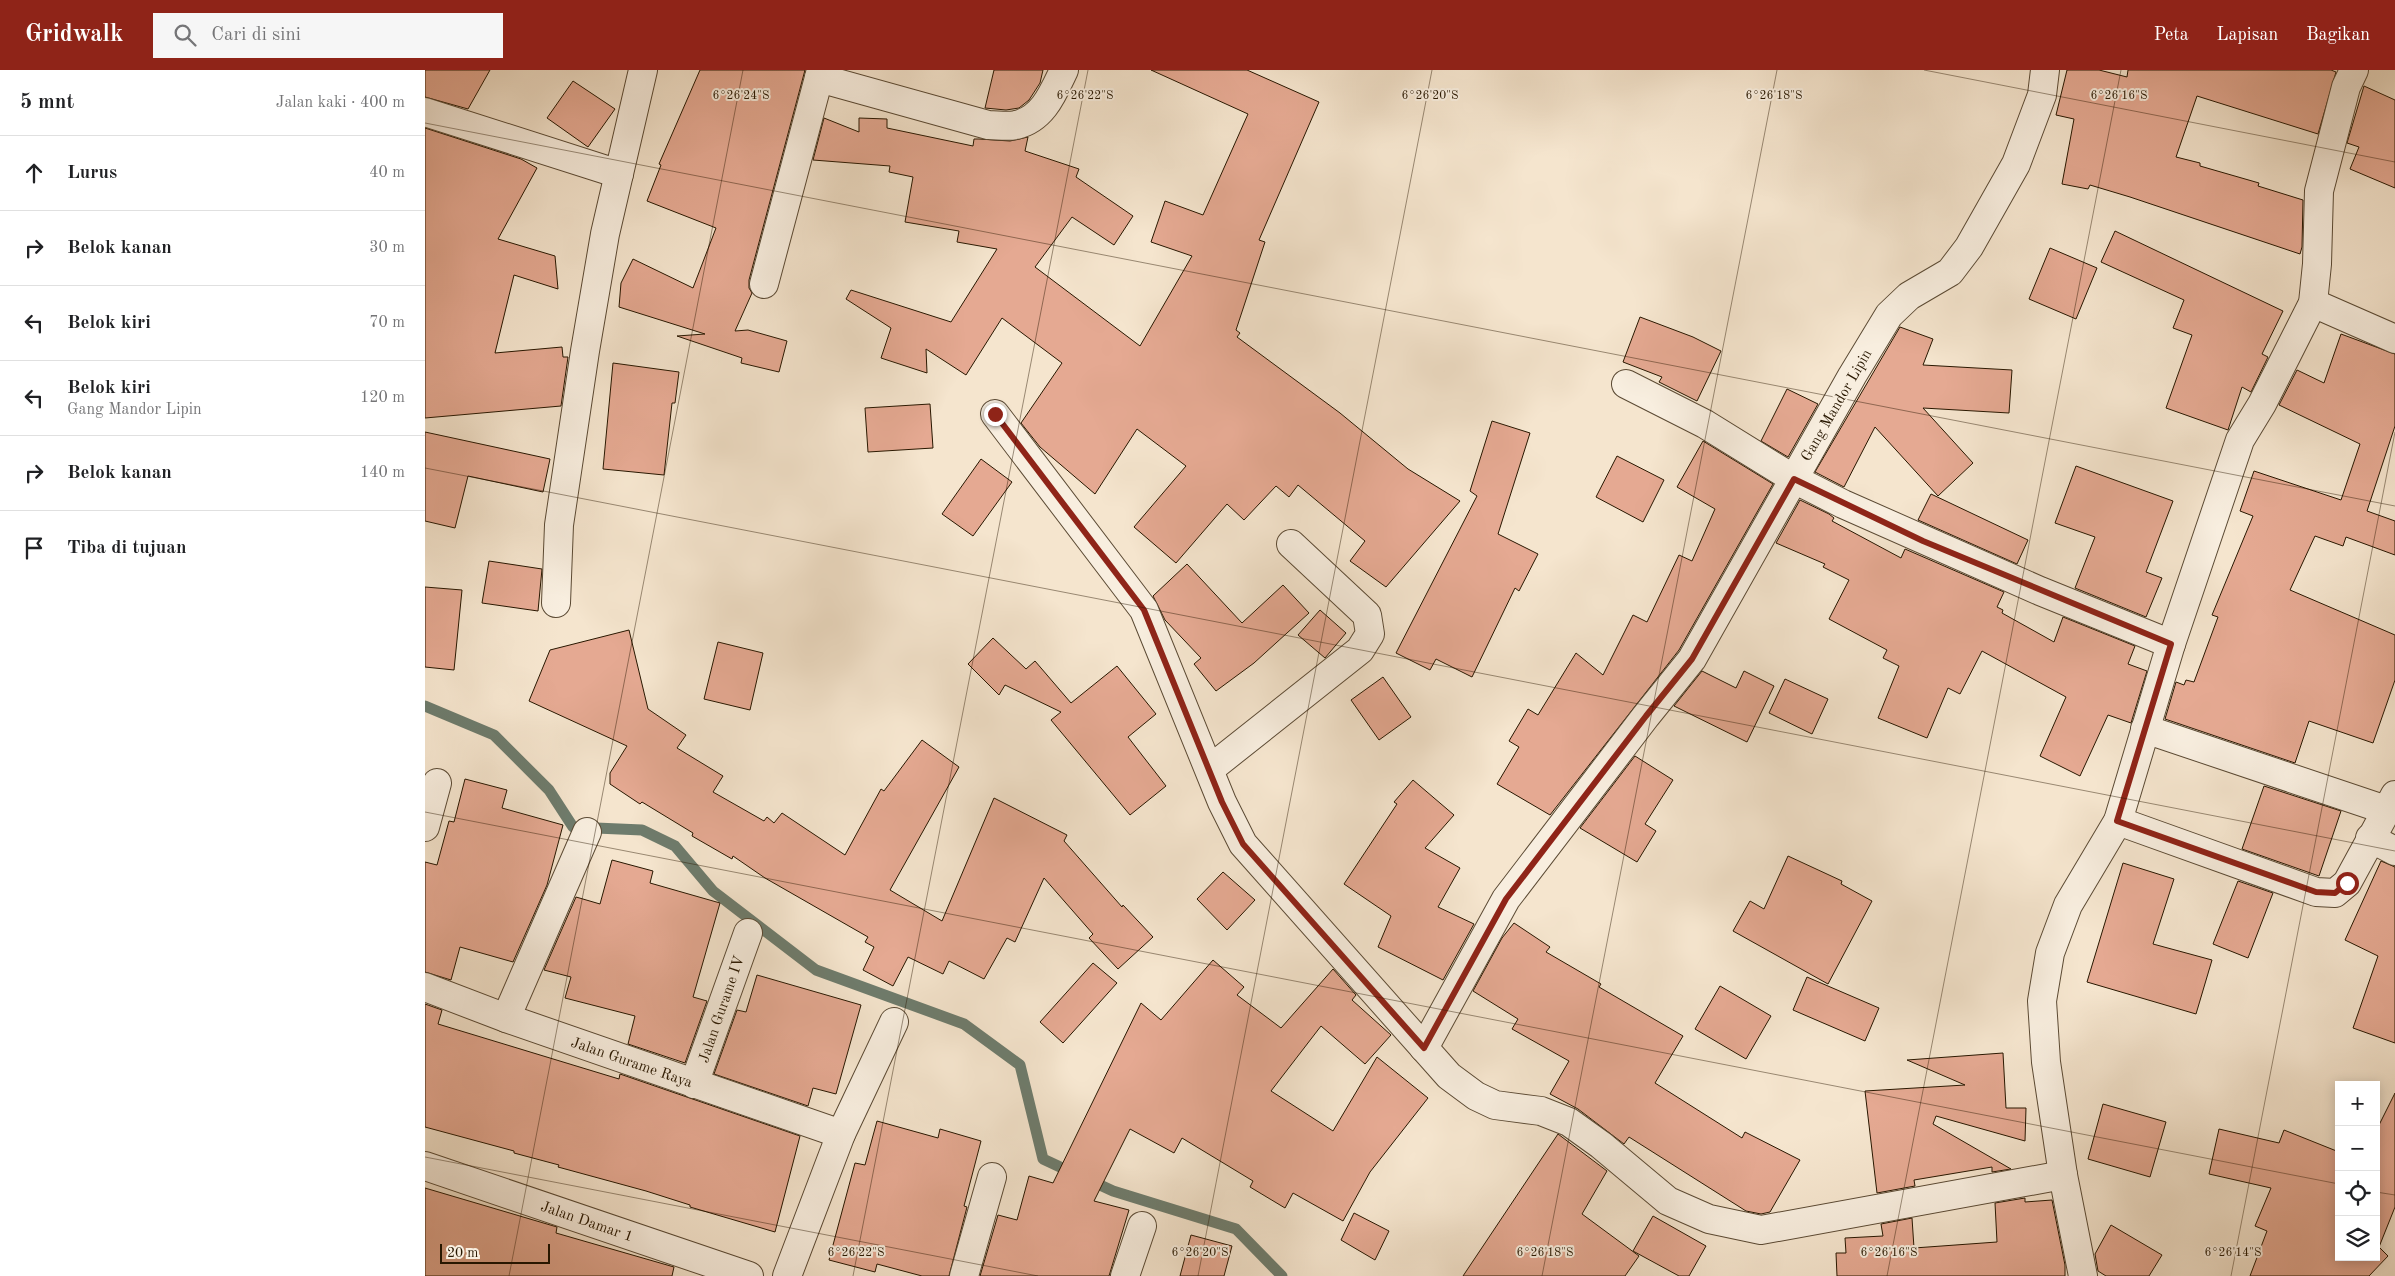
<!DOCTYPE html>
<html lang="id">
<head>
<meta charset="utf-8">
<style>
	:root { --surface:#fff; --page:#f6f6f6; --text:#202124; --muted:#757577; --line:#e0e0e0; --accent:#8f2418 }
	body { margin:0; font-family:"Old Standard TT",serif; background:var(--page); color:var(--text) }
	.controls { position:absolute; right:15px; bottom:15px; display:grid; overflow:hidden; border-radius:0px; box-shadow:0 2px 12px #0003 }
	.controls button { width:45px; height:45px; display:grid; place-items:center; padding:0; border:0; border-bottom:1px solid var(--line); background:var(--surface); color:var(--text); font:25px sans-serif }
	.scale { position:absolute; left:15px; bottom:12px; width:110px; box-sizing:border-box; padding-left:5px; border:2px solid #281700; border-top:0; font-size:14px; line-height:18px; white-space:nowrap; color:#281700; -webkit-text-stroke:4px #f8eedf; paint-order:stroke }
	.stop { position:absolute; width:15px; height:15px; margin:-11px; border:4px solid #8f2418; border-radius:50%; background:#fff }
	.stop.end { background:#8f2418; border-color:#fff; box-shadow:0 1px 5px #0008 }
	.list { margin:0; padding:0; list-style:none }
	h2 { display:flex; justify-content:space-between; align-items:center; height:65px; margin:0; padding:0 20px; font-size:21px }
	h2 small { font-size:16px; font-weight:400; color:var(--muted) }
	.list li { display:grid; grid-template-columns:32px 1fr auto; gap:15px; align-items:center; box-sizing:border-box; height:75px; padding:0 20px; border-top:1px solid var(--line) }
	.list b { display:block; font-size:19px; white-space:nowrap }
	.list p { margin:0; font-size:16px; white-space:nowrap; color:var(--muted) }
	.list em { font-size:16px; font-style:normal; color:var(--muted) }
	.icon { flex:none; width:28px; height:28px; fill:none; stroke:currentColor; stroke-width:2; stroke-linecap:round; stroke-linejoin:round }
	.map { position:relative; flex:none; width:1970px; height:1206px; overflow:hidden }
	header { display:flex; align-items:center; gap:30px; box-sizing:border-box; height:70px; padding:0 25px; background:var(--accent); color:#fff }
	header strong { font-size:24px }
	nav { display:flex; gap:28px; margin-inline-start:auto; font-size:18px }
	.search { width:350px; height:45px; background:var(--page); display:flex; align-items:center; gap:12px; box-sizing:border-box; padding:0 18px; border-radius:0px; color:var(--muted); font-size:19px }
	main { display:flex }
	aside { flex:1; background:var(--surface) }
	.map>svg:first-child { display:block }
	.lines { fill:none; stroke-linecap:round; stroke-linejoin:round }
	.stream { stroke:#6e7c6d; stroke-width:11 }
	.building { fill:#e5a992; stroke:#281700 }
	.street-casing { stroke:#5b4a34; stroke-width:30 }
	.street { stroke:#f8eedf; stroke-width:28 }
	.route { stroke:#8f2418; stroke-width:6 }
	.ticks { fill:none; stroke:#281700; stroke-width:1; stroke-opacity:0.45 }
	.labels { text-anchor:middle; stroke-width:4; stroke-linejoin:round; paint-order:stroke }
	.street-label { font-size:15px; fill:#281700; stroke:#f8eedf }
	.ticks-label { font-size:12px; text-anchor:middle; fill:#281700; stroke:#f8eedf; stroke-width:4; stroke-linejoin:round; paint-order:stroke }
</style>
</head>
<body>
<header>
<strong>Gridwalk</strong>
<div class="search"><svg class="icon" aria-label="search" viewBox="0 0 24 24"><circle cx="10" cy="10" r="6"/><path d="M15 15l6 6"/></svg>Cari di sini</div>
<nav><a>Peta</a><a>Lapisan</a><a>Bagikan</a></nav>
</header>
<main>
<aside>
<h2>5 mnt<small>Jalan kaki · 400 m</small></h2>
<ul class="list">
<li><svg class="icon" aria-label="ahead" viewBox="0 0 24 24"><path d="M12 20V5M6 11l6-6 6 6"/></svg><div><b>Lurus</b></div><em>40 m</em></li>
<li><svg class="icon" aria-label="right" viewBox="0 0 24 24"><path d="M7 20v-9h11M14 6l5 5-5 5"/></svg><div><b>Belok kanan</b></div><em>30 m</em></li>
<li><svg class="icon" aria-label="left" viewBox="0 0 24 24"><path d="M17 20v-9H6M10 6l-5 5 5 5"/></svg><div><b>Belok kiri</b></div><em>70 m</em></li>
<li><svg class="icon" aria-label="left" viewBox="0 0 24 24"><path d="M17 20v-9H6M10 6l-5 5 5 5"/></svg><div><b>Belok kiri</b><p>Gang Mandor Lipin</p></div><em>120 m</em></li>
<li><svg class="icon" aria-label="right" viewBox="0 0 24 24"><path d="M7 20v-9h11M14 6l5 5-5 5"/></svg><div><b>Belok kanan</b></div><em>140 m</em></li>
<li><svg class="icon" aria-label="arrive" viewBox="0 0 24 24"><path d="M6 21V4h12l-3 4 3 4H6"/></svg><div><b>Tiba di tujuan</b></div></li>
</ul>
</aside>
<div class="map">
<svg width="1970" height="1206" viewBox="0 0 1970 1206">
	<rect width="100%" height="100%" fill="#f5e5ce"/>
	<filter id="stains"><feTurbulence type="fractalNoise" baseFrequency=".004" numOctaves="4"/><feColorMatrix values="0 0 0 0 .2 0 0 0 0 .09 0 0 0 0 .02 0 0 0 .5 -.17"/></filter>
	<radialGradient id="worn" r=".72"><stop offset=".6" stop-color="#630" stop-opacity="0"/><stop offset="1" stop-color="#630" stop-opacity=".3"/></radialGradient>
	<g class="lines">
		<g class="stream">
			<path d="M0 636 69 665 124 720 148 757 217 760 250 776 288 821 391 900 539 954 595 995 618 1089 648 1103"/>
			<path d="M662 1109 688 1121 811 1159 857 1206"/>
		</g>
	</g>
	<g class="building">
		<path d="M0 0H65L43 39 0 27Z"/>
		<path d="M275 0H380L324 210V218L327 223 310 261 323 260 362 271 354 302 316 293 317 288 252 266 280 264 194 237 196 213 208 189 268 218 291 158 222 131 236 95 234 94Z"/>
		<path d="M569 0H618L615 13 604 30 594 38 581 40 560 38Z"/>
		<path d="M726 0H822L894 32 834 170 840 172 811 260 815 263 812 267 915 343 983 399 1035 431 961 517 925 491 940 471 873 415 864 427 851 416 819 450 802 434 751 493 709 457 761 396 712 359 670 424 615 377 596 353 637 293 577 248 541 305 501 279 502 303 456 288 466 258 421 229 426 220 526 252 572 179 532 172 534 161 480 152 488 107 464 102 465 96 388 90 399 48 434 62V48L462 49V58L548 76 549 69H554L585 71 603 67 600 81 654 99 651 107 708 146 689 175 647 147 610 197 715 276 767 186 726 172 740 131 778 145 823 44Z"/>
		<path d="M1642 0H1674L1702 7 1703 0H1906L1911 2 1893 64 1772 26 1751 87 1775 93V96L1834 113 1833 116 1878 130 1877 177 1875 184 1705 127 1665 115 1663 119 1637 114 1649 49 1631 45Z"/>
		<path d="M148 11 190 39 163 77 122 48Z"/>
		<path d="M1939 16 1970 30V118L1925 99 1934 77 1922 73Z"/>
		<path d="M0 58 96 89 112 98 73 169 130 186 133 219 89 205 70 283 137 277 138 287H143L136 336 0 348Z"/>
		<path d="M1690 161 1858 241 1837 284 1843 287 1826 322 1817 317 1803 360 1741 338 1767 265 1748 258 1759 230 1676 192Z"/>
		<path d="M1625 178 1672 198 1651 249 1604 229Z"/>
		<path d="M1215 247 1268 267 1296 281 1272 331 1234 312 1237 307 1198 292Z"/>
		<path d="M1475 257 1508 269 1498 295 1587 300 1584 343 1498 338 1548 393 1513 426 1450 357 1419 417 1390 402Z"/>
		<path d="M1916 264 1970 284V356L1942 441 1970 451V485L1921 467 1918 476 1890 466 1865 520 1970 565V610L1948 673 1884 651 1870 693 1740 649 1751 612 1759 615 1761 610 1769 612 1793 547 1787 545 1828 446 1815 441 1829 401 1916 430 1935 374 1854 335 1872 300 1899 313Z"/>
		<path d="M188 293 254 302 250 333H247L239 405 178 399Z"/>
		<path d="M1362 319 1393 334 1363 387 1336 371Z"/>
		<path d="M505 334 508 378 443 382 440 338Z"/>
		<path d="M1067 351 1105 363 1073 464 1113 484 1094 521 1090 518 1047 607 1011 589 1005 600 971 583 1052 426 1045 421Z"/>
		<path d="M0 362 125 389 118 422 43 406 30 458 0 451Z"/>
		<path d="M1278 371 1348 414 1254 580 1125 745 1072 714 1094 677 1084 671 1103 639 1113 645 1151 583 1178 605 1208 545 1222 552 1254 485 1267 491 1290 439 1252 417Z"/>
		<path d="M1192 386 1239 410 1218 452 1171 427Z"/>
		<path d="M556 389 587 412 548 466 517 444Z"/>
		<path d="M1651 396 1748 431 1721 502 1737 508 1721 547 1650 518 1670 467 1630 453Z"/>
		<path d="M1506 424 1603 470 1592 494 1493 450Z"/>
		<path d="M1375 430 1404 444 1409 448 1407 451 1476 488 1480 479 1579 522 1572 537 1578 540 1577 543 1629 572 1638 547 1710 576 1703 594 1722 601 1706 653 1683 645 1655 706 1615 686 1641 627 1557 581 1535 624 1523 618 1502 668 1453 648 1474 596 1458 588 1462 580 1404 549 1424 510 1398 497 1400 494 1351 473Z"/>
		<path d="M64 491 117 499 113 541 57 533Z"/>
		<path d="M762 494 817 553 858 515 884 543 829 593 791 621 769 594 776 588 740 550 728 526Z"/>
		<path d="M0 517 37 520 29 600 0 597Z"/>
		<path d="M895 540 921 563 900 588 873 565Z"/>
		<path d="M204 560 223 639 261 665 252 678 298 706 288 722 339 751 342 747 349 753 357 743 420 785 456 719 459 721 497 670 534 697 465 820 517 851 569 728 642 765 639 771 697 837 698 835 728 867 693 899 664 868 668 864 619 808 590 872 582 868 559 909 524 891 518 904 483 887 468 916 438 900 449 877 440 872 443 867 340 808 308 786 307 789 267 766 268 763 217 732 215 734 185 714V703L202 676 104 631 125 580Z"/>
		<path d="M568 568 601 599 610 591 646 633 692 596 731 644 703 667 741 716 705 745 626 650 636 642 580 615 574 625 543 594Z"/>
		<path d="M293 572 338 583 325 640 279 629Z"/>
		<path d="M1277 601 1311 618 1319 601 1349 616 1322 672 1249 636Z"/>
		<path d="M958 607 986 647 954 670 926 630Z"/>
		<path d="M1360 609 1403 629 1387 664 1344 643Z"/>
		<path d="M1210 686 1248 710 1220 754 1231 761 1212 792 1155 758Z"/>
		<path d="M40 709 82 720 77 738 138 755 122 815 88 892 35 877 26 910 0 902V792L12 795 24 751 29 752Z"/>
		<path d="M988 710 1029 745 1000 778 1035 798 1013 837 1049 854 1018 910 953 877 966 846 919 814 972 734 969 732Z"/>
		<path d="M1839 716 1916 741 1894 806 1817 779Z"/>
		<path d="M1363 786 1417 811 1416 814 1447 831 1403 914 1308 861 1325 831 1339 839Z"/>
		<path d="M187 790 228 801 225 813 295 833 268 927 282 931 260 993 203 974 210 946 140 928 146 907 119 900 151 827 175 834Z"/>
		<path d="M1956 791 1970 797V973L1928 958 1953 886 1920 870Z"/>
		<path d="M1698 793 1749 809 1728 874 1787 890 1771 944 1662 912Z"/>
		<path d="M798 802 830 830 802 860 772 829Z"/>
		<path d="M1813 811 1848 823 1823 888 1788 874Z"/>
		<path d="M1089 853 1125 877 1121 882 1176 914 1174 917 1258 966 1230 1013 1317 1068 1320 1062 1375 1090 1345 1142 1336 1144 1321 1141 1204 1067 1199 1074 1153 1039 1125 1024 1144 991 1087 959 1093 949 1048 921 1077 868Z"/>
		<path d="M788 890 819 917 812 925 856 958 908 899 931 925 927 930 966 965 940 994 896 956 846 1021 908 1061 952 987 1003 1028 945 1102 918 1151 868 1123 860 1138 825 1117 828 1111 757 1068 749 1083 705 1059 669 1131 704 1140 684 1206H555L573 1145 592 1150 604 1106 628 1113 716 933 736 950Z"/>
		<path d="M668 893 692 913 638 973 615 952Z"/>
		<path d="M332 905 436 935 411 1024 388 1018 383 1036 289 1004 312 940 321 942Z"/>
		<path d="M1382 907 1454 938 1440 971 1368 940Z"/>
		<path d="M1295 916 1346 946 1321 989 1270 959Z"/>
		<path d="M0 934 17 940 13 954 194 1009 195 1004 375 1066 350 1162 265 1137V1135L221 1121 133 1097 134 1095 89 1083V1081L0 1057Z"/>
		<path d="M1578 983 1581 1038H1601L1600 1071 1511 1046 1508 1054 1586 1099 1567 1102V1097L1489 1110 1490 1116 1452 1123 1440 1021 1540 1015 1482 990Z"/>
		<path d="M1970 1023V1137L1954 1177 1963 1186 1944 1206H1825L1842 1161 1830 1156 1846 1118 1784 1104 1794 1059 1854 1073 1859 1060 1914 1082V1187H1951V1061Z"/>
		<path d="M1678 1034 1741 1052 1725 1107 1663 1089Z"/>
		<path d="M452 1051 513 1068 515 1059 556 1071 539 1136 542 1137 524 1206H497L452 1194 450 1202 404 1190 430 1093 440 1095Z"/>
		<path d="M1133 1064 1182 1101 1157 1144 1214 1186 1200 1206H1038Z"/>
		<path d="M0 1118 132 1157 131 1163 249 1197 247 1206H0Z"/>
		<path d="M1600 1128V1132L1627 1130 1640 1195V1206H1412L1411 1183H1421L1420 1168 1458 1166 1456 1154 1487 1148 1489 1178 1572 1172 1570 1133Z"/>
		<path d="M929 1143 964 1161 950 1190 916 1170Z"/>
		<path d="M1228 1146 1281 1176 1264 1206H1254L1208 1181Z"/>
		<path d="M1686 1155 1737 1185 1724 1206H1681L1673 1201 1670 1184Z"/>
		<path d="M766 1165 807 1176 799 1206H755Z"/>
	</g>
	<g class="lines">
		<defs>
			<g id="street">
				<path d="M394 8 563 55C572 55 583 57 591 55 618 49 628 23 639 0"/>
				<path d="M0 42 194 104"/>
				<path d="M339 214 396 0"/>
				<path d="M1888 233 1970 269"/>
				<path d="M1201 314 1280 354 1369 409 1418 434 1615 521 1746 574"/>
				<path d="M570 344 719 540 797 732 818 774 1024 1006 1051 1026 1070 1035 1116 1041 1144 1052 1176 1075 1243 1131 1284 1149 1336 1160 1638 1105"/>
				<path d="M131 533 134 455 160 281 180 164 218 0"/>
				<path d="M1720 659 1961 740"/>
				<path d="M785 699 935 580 945 564 942 545 866 474"/>
				<path d="M1693 751 1891 822 1910 823 1922 813 1970 725"/>
				<path d="M0 757 12 713"/>
				<path d="M1945 768 1970 781"/>
				<path d="M0 917 81 948 416 1064"/>
				<path d="M81 948 162 762"/>
				<path d="M999 978 1081 829 1221 646 1267 589 1427 306 1464 245 1484 226 1525 202 1544 177 1591 94 1617 25 1620 0"/>
				<path d="M269 1014 323 863"/>
				<path d="M0 1096 324 1206"/>
				<path d="M362 1206 416 1064 469 952"/>
				<path d="M539 1206 567 1107"/>
				<path d="M700 1206 717 1156"/>
				<path d="M1658 1206 1638 1105 1621 992 1617 931 1625 883 1643 835 1693 751 1746 574 1815 370 1837 334 1888 233 1892 194 1894 121 1921 17 1929 0"/>
			</g>
		</defs>
		<use href="#street" class="street-casing"/>
		<use href="#street" class="street"/>
	</g>
	<g class="lines">
		<path class="route" d="M570 344 719 540 797 732 818 774 999 978 1081 829 1221 646 1267 589 1369 409 1498 471 1746 574 1692 751 1891 822 1910 823 1922 813"/>
	</g>
	<path class="ticks" d="M1499 0 1970 92M0 53 1970 436M0 398 1970 781M0 742 1914 1114M0 1087 613 1206M1951 1122 1970 1125M84 1206 318 0M428 1206 663 0M773 1206 1007 0M1117 1206 1352 0M1462 1206 1696 0M1806 1206 1970 362"/>
	<g class="labels">
		<g class="street-label">
			<text transform="translate(1411 335) rotate(-60)" y="5">Gang Mandor Lipin</text>
			<text transform="translate(296 939) rotate(-71)" y="5">Jalan Gurame IV</text>
			<text transform="translate(207 992) rotate(19)" y="5">Jalan Gurame Raya</text>
			<text transform="translate(162 1151) rotate(19)" y="5">Jalan Damar 1</text>
		</g>
	</g>
	<g class="ticks-label">
		<text x="316" y="29">6°26'24"S</text>
		<text x="660" y="29">6°26'22"S</text>
		<text x="1005" y="29">6°26'20"S</text>
		<text x="1349" y="29">6°26'18"S</text>
		<text x="1694" y="29">6°26'16"S</text>
		<text x="431" y="1186">6°26'22"S</text>
		<text x="775" y="1186">6°26'20"S</text>
		<text x="1120" y="1186">6°26'18"S</text>
		<text x="1464" y="1186">6°26'16"S</text>
		<text x="1808" y="1186">6°26'14"S</text>
	</g>
	<rect width="100%" height="100%" filter="url(#stains)"/>
	<rect width="100%" height="100%" fill="url(#worn)"/>
</svg>
<div class="controls">
<button>+</button>
<button>−</button>
<button><svg class="icon" aria-label="locate" viewBox="0 0 24 24"><circle cx="12" cy="12" r="6"/><path d="M12 2v4M12 18v4M2 12h4M18 12h4"/></svg></button>
<button><svg class="icon" aria-label="layers" viewBox="0 0 24 24"><path d="M12 4l9 5-9 5-9-5zM3 14l9 5 9-5"/></svg></button>
</div>
<div class="scale">20 m</div>
<div class="stop" style="left:1922px;top:813px"></div>
<div class="stop end" style="left:570px;top:344px"></div>
</div>
</main>
</body>
</html>
